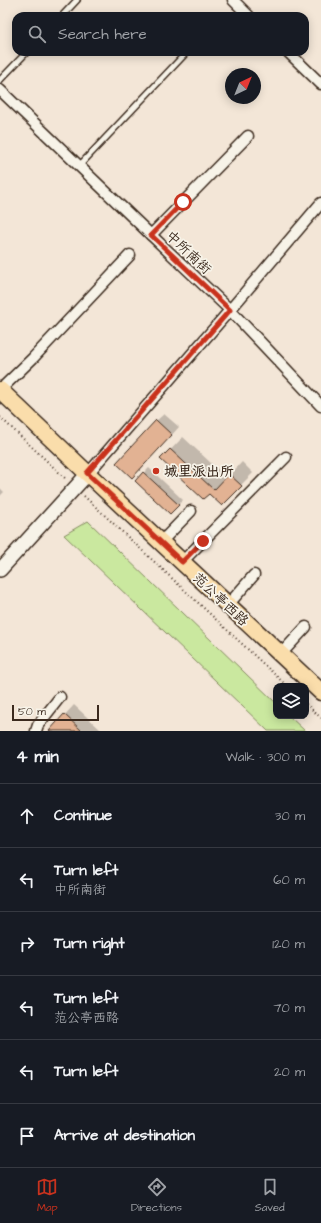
<!DOCTYPE html>
<html lang="en">
<head>
<meta charset="utf-8">
<style>
	:root { --surface:#171b24; --page:#20242c; --text:#f1f3f6; --muted:#9ea1a6; --line:#363941; --accent:#c8321e }
	body { margin:0; font-family:"Architects Daughter","LXGW WenKai TC",sans-serif; background:var(--page); color:var(--text) }
	.controls { position:absolute; right:12px; bottom:12px; display:grid; overflow:hidden; border-radius:8px; box-shadow:0 2px 10px #0003 }
	.controls button { width:36px; height:36px; display:grid; place-items:center; padding:0; border:0; border-bottom:1px solid var(--line); background:var(--surface); color:var(--text); font:20px sans-serif }
	.compass { position:absolute; left:225px; top:68px; width:36px; height:36px; border-radius:50%; background:var(--surface); box-shadow:0 2px 10px #0003; rotate:43deg }
	.scale { position:absolute; left:12px; bottom:10px; width:87px; box-sizing:border-box; padding-left:4px; border:2px solid #3b2a1e; border-top:0; font-size:11px; line-height:14px; white-space:nowrap; color:#3b2a1e; -webkit-text-stroke:3px #f7f3e8; paint-order:stroke }
	.stop { position:absolute; width:12px; height:12px; margin:-9px; border:3px solid #c8321e; border-radius:50%; background:#fff }
	.stop.end { background:#c8321e; border-color:#fff; box-shadow:0 1px 4px #0008 }
	.list { margin:0; padding:0; list-style:none }
	h2 { display:flex; justify-content:space-between; align-items:center; height:52px; margin:0; padding:0 16px; font-size:17px }
	h2 small { font-size:13px; font-weight:400; color:var(--muted) }
	.list li { display:grid; grid-template-columns:26px 1fr auto; gap:12px; align-items:center; box-sizing:border-box; height:64px; padding:0 16px; border-top:1px solid var(--line) }
	.list b { display:block; font-size:15px; white-space:nowrap }
	.list p { margin:0; font-size:13px; white-space:nowrap; color:var(--muted) }
	.list em { font-size:13px; font-style:normal; color:var(--muted) }
	.icon { flex:none; width:22px; height:22px; fill:none; stroke:currentColor; stroke-width:2; stroke-linecap:round; stroke-linejoin:round }
	.map { position:relative; flex:none; width:321px; height:731px; overflow:hidden }
	.search { position:absolute; background:var(--surface); box-shadow:0 2px 10px #0003; left:12px; right:12px; top:12px; height:44px; display:flex; align-items:center; gap:10px; box-sizing:border-box; padding:0 14px; border-radius:12px; color:var(--muted); font-size:15px }
	.sheet { height:436px; background:var(--surface) }
	nav { display:flex; justify-content:space-around; align-items:center; box-sizing:border-box; height:56px; border-top:1px solid var(--line); background:var(--surface); font-size:11px; color:var(--muted) }
	nav a { display:grid; justify-items:center; gap:2px }
	nav .on { color:var(--accent) }
	.map>svg:first-child { display:block }
	.green { fill:#cae89f; stroke:#82895e }
	.shadow { fill:#0003 }
	.building { fill:#e2b293; stroke:#3b2a1e }
	.lines { fill:none; stroke-linecap:round; stroke-linejoin:round }
	.service-casing { stroke:#3b2a1e; stroke-width:8 }
	.minor-casing { stroke:#3b2a1e; stroke-width:13 }
	.tertiary-casing { stroke:#3b2a1e; stroke-width:16 }
	.primary-casing { stroke:#3b2a1e; stroke-width:19 }
	.path { stroke:#3b2a1e; stroke-width:2; stroke-dasharray:1 3; stroke-linecap:butt }
	.service { stroke:#f7f3e8; stroke-width:5 }
	.minor { stroke:#f7f3e8; stroke-width:10 }
	.tertiary { stroke:#f7f3e8; stroke-width:13 }
	.primary { stroke:#faddab; stroke-width:16 }
	.route { stroke:#c8321e; stroke-width:5 }
	.poi-dot { fill:#c8321e; stroke:#f7f3e8; stroke-width:1.5 }
	.labels { text-anchor:middle; stroke-width:3.5; stroke-linejoin:round; paint-order:stroke }
	.street-label { font-size:14px; fill:#3b2a1e; stroke:#f7f3e8 }
	.poi-label { font-size:14px; font-weight:bold; fill:#3b2a1e; stroke:#f7f3e8; text-anchor:start }
</style>
</head>
<body>
<div class="map">
<svg width="321" height="731" viewBox="0 0 321 731">
	<rect width="100%" height="100%" fill="#f3e6d7"/>
	<filter id="ink" filterUnits="userSpaceOnUse"><feTurbulence type="fractalNoise" baseFrequency=".025" numOctaves="2"/><feDisplacementMap in="SourceGraphic" scale="8" xChannelSelector="R" yChannelSelector="G"/><feConvolveMatrix kernelMatrix="1 2 1 2 8 2 1 2 1" color-interpolation-filters="sRGB"/></filter>
	<g filter="url(#ink)">
		<path class="green" d="M88 521 276 703V716H289L305 731H268L64 535Z"/>
		<g class="shadow">
			<path d="M164 414 179 427 140 470 156 421Z"/>
			<path d="M183 437 227 478 242 462 253 473 234 492 209 493 162 459Z"/>
			<path d="M149 468 183 500 170 513 136 481Z"/>
			<path d="M0 488 4 492 0 496Z"/>
			<path d="M74 705 102 731H50Z"/>
		</g>
		<g class="building">
			<path d="M156 420 172 435 132 478 116 463Z"/>
			<path d="M170 449 214 490 229 474 242 486 222 506 209 494 203 499 160 459Z"/>
			<path d="M143 472 179 505 170 514 135 481Z"/>
			<path d="M64 714 82 731H49Z"/>
		</g>
		<g class="lines">
			<defs>
				<g id="service">
					<path d="M62 16 77 0"/>
					<path d="M0 80 27 52"/>
					<path d="M79 166 187 52"/>
				</g>
				<g id="minor">
					<path d="M233 0 249 16"/>
					<path d="M288 52 321 84"/>
					<path d="M0 90 151 235 230 310 321 406"/>
					<path d="M151 235 248 136"/>
					<path d="M0 390 33 358 130 255"/>
					<path d="M85 477 230 310 321 203"/>
					<path d="M161 542 191 511"/>
					<path d="M182 562 286 457"/>
					<path d="M228 605 254 575"/>
					<path d="M281 654 306 627"/>
					<path d="M36 731 38 725 60 697"/>
				</g>
				<path id="tertiary" d="M0 570 83 479"/>
				<path id="primary" d="M0 390 87 473 321 692"/>
			</defs>
			<use href="#service" class="service-casing"/>
			<use href="#minor" class="minor-casing"/>
			<use href="#tertiary" class="tertiary-casing"/>
			<use href="#primary" class="primary-casing"/>
			<g class="path">
				<path d="M0 417 66 479"/>
				<path d="M84 496 287 686"/>
				<path d="M306 704 321 718"/>
			</g>
			<use href="#service" class="service"/>
			<use href="#minor" class="minor"/>
			<use href="#tertiary" class="tertiary"/>
			<use href="#primary" class="primary"/>
		</g>
	</g>
	<g class="lines" filter="url(#ink)">
		<path class="route" d="M183 202 151 235 230 310 87 473 182 562 203 541"/>
	</g>
	<circle class="poi-dot" cx="156" cy="471" r="4"/>
	<g class="labels">
		<g class="street-label">
			<text transform="translate(189 252) rotate(43)" y="5">中所南街</text>
			<text transform="translate(221 599) rotate(43)" y="5">范公亭西路</text>
		</g>
		<g class="poi-label">
			<text x="164" y="476">城里派出所</text>
		</g>
	</g>
</svg>
<div class="controls">
<button><svg class="icon" aria-label="layers" viewBox="0 0 24 24"><path d="M12 4l9 5-9 5-9-5zM3 14l9 5 9-5"/></svg></button>
</div>
<svg class="compass" viewBox="-18 -18 36 36"><path d="M0-13l5 13h-10z" fill="#e53935"/><path d="M0 13l5-13h-10z" fill="#9ea1a6"/></svg>
<div class="scale">50 m</div>
<div class="stop" style="left:183px;top:202px"></div>
<div class="stop end" style="left:203px;top:541px"></div>
<div class="search"><svg class="icon" aria-label="search" viewBox="0 0 24 24"><circle cx="10" cy="10" r="6"/><path d="M15 15l6 6"/></svg>Search here</div>
</div>
<section class="sheet">
<h2>4 min<small>Walk · 300 m</small></h2>
<ul class="list">
<li><svg class="icon" aria-label="ahead" viewBox="0 0 24 24"><path d="M12 20V5M6 11l6-6 6 6"/></svg><div><b>Continue</b></div><em>30 m</em></li>
<li><svg class="icon" aria-label="left" viewBox="0 0 24 24"><path d="M17 20v-9H6M10 6l-5 5 5 5"/></svg><div><b>Turn left</b><p>中所南街</p></div><em>60 m</em></li>
<li><svg class="icon" aria-label="right" viewBox="0 0 24 24"><path d="M7 20v-9h11M14 6l5 5-5 5"/></svg><div><b>Turn right</b></div><em>120 m</em></li>
<li><svg class="icon" aria-label="left" viewBox="0 0 24 24"><path d="M17 20v-9H6M10 6l-5 5 5 5"/></svg><div><b>Turn left</b><p>范公亭西路</p></div><em>70 m</em></li>
<li><svg class="icon" aria-label="left" viewBox="0 0 24 24"><path d="M17 20v-9H6M10 6l-5 5 5 5"/></svg><div><b>Turn left</b></div><em>20 m</em></li>
<li><svg class="icon" aria-label="arrive" viewBox="0 0 24 24"><path d="M6 21V4h12l-3 4 3 4H6"/></svg><div><b>Arrive at destination</b></div></li>
</ul>
</section>
<nav>
<a class="on"><svg class="icon" aria-label="map" viewBox="0 0 24 24"><path d="M3 6l6-2 6 2 6-2v14l-6 2-6-2-6 2zM9 4v14M15 6v14"/></svg>Map</a>
<a><svg class="icon" aria-label="directions" viewBox="0 0 24 24"><path d="M12 3l9 9-9 9-9-9zM9 14v-3h6M13 9l2 2-2 2"/></svg>Directions</a>
<a><svg class="icon" aria-label="saved" viewBox="0 0 24 24"><path d="M7 4h10v16l-5-4-5 4z"/></svg>Saved</a>
</nav>
</body>
</html>
